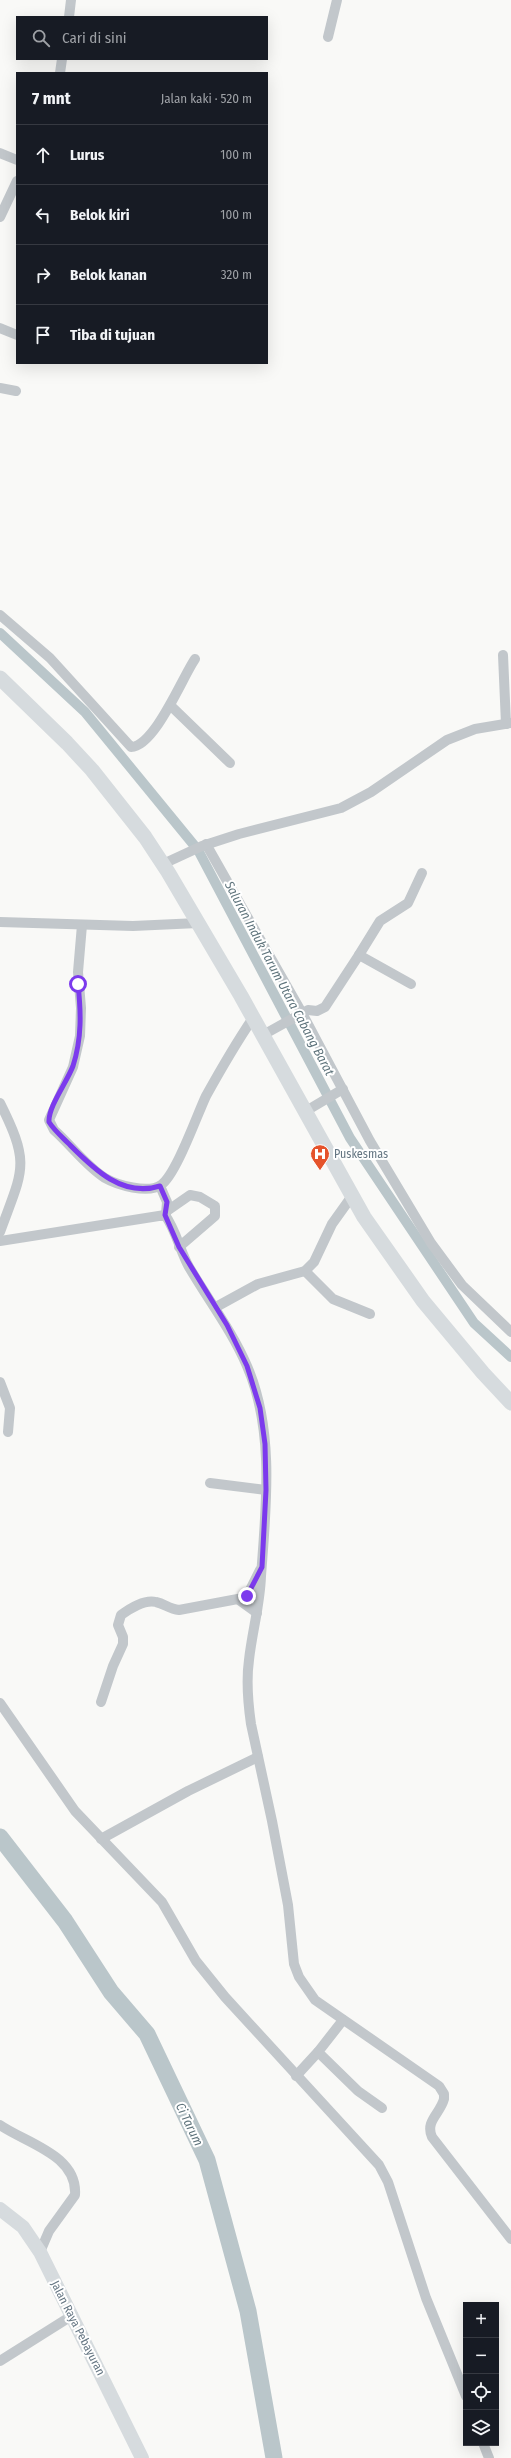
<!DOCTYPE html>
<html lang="id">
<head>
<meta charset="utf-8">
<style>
	:root { --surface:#171b24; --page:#242831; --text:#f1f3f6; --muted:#9ea1a6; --line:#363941 }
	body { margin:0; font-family:"Fira Sans Condensed",sans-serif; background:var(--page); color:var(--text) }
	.controls { position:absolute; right:12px; bottom:12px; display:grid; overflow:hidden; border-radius:0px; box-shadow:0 4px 16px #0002 }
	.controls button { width:36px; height:36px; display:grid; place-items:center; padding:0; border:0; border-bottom:1px solid var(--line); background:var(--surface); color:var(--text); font:20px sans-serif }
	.stop { position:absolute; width:12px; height:12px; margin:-9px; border:3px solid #7c3aed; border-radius:50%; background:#fff }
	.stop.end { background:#7c3aed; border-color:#fff; box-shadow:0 1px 4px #0008 }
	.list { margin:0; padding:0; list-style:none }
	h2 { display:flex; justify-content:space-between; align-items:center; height:52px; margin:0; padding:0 16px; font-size:17px }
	h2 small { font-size:13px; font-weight:400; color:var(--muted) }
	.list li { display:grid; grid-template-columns:26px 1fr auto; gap:12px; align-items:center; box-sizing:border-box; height:60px; padding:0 16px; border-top:1px solid var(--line) }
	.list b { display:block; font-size:15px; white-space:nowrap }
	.list em { font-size:13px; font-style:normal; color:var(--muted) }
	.icon { flex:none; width:22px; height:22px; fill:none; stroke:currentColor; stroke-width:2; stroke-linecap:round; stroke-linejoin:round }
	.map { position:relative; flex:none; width:511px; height:2458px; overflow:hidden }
	.search { position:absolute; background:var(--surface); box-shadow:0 4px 16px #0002; left:16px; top:16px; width:252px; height:44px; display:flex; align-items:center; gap:10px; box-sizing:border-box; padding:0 14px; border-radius:0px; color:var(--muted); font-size:15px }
	.panel { position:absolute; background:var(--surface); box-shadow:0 4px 16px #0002; left:16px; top:72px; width:252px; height:292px; border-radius:0px }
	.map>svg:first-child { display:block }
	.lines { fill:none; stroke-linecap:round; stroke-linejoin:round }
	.canal { stroke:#bac6ca; stroke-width:10 }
	.river { stroke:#bac6ca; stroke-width:17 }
	.street { stroke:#c2c7cb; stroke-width:10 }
	.secondary { stroke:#d6dbde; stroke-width:14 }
	.primary { stroke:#d6dbde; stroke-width:15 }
	.route { stroke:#7c3aed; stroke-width:5 }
	.labels { text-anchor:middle; stroke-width:4; stroke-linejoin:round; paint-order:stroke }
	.poi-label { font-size:12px; fill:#647582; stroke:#fff; text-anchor:start }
	.street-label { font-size:12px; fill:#647582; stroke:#fff }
	.water-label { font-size:13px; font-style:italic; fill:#5f747c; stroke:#fff }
</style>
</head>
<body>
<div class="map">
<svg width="511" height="2458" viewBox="0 0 511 2458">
	<rect width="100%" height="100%" fill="#f9f9f7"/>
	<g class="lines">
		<path class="canal" d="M0 633 85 712 198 850 350 1138 474 1323 511 1357"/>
		<path class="river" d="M0 1837 65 1921 111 1992 147 2034 207 2160 248 2311 274 2458"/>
		<g class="street">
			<path d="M69 17 71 0"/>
			<path d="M328 37 337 0"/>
			<path d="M60 73 62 59"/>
			<path d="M0 153 17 160"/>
			<path d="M0 217 17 181"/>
			<path d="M0 328 17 335"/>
			<path d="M0 388 16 391"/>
			<path d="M0 615 50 658 131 747C155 746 182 678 195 659"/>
			<path d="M503 655 506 724"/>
			<path d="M171 706 230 763"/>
			<path d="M206 844 302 1013 370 1141 431 1243 462 1285 511 1332"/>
			<path d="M163 864 202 846 239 834 341 808 371 792 447 740 475 729 511 723"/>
			<path d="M0 922 133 926 198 923"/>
			<path d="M82 925 78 972 81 1008 80 1036 73 1067 49 1120 54 1130C71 1145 86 1166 105 1178 117 1185 148 1194 161 1185 176 1175 197 1115 206 1096 221 1069 236 1043 253 1018"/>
			<path d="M359 955 380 921 408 903 422 873"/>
			<path d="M263 1035 308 1010 317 1011 325 1007 359 955 411 984"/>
			<path d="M0 1103C31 1165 23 1169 0 1232"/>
			<path d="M306 1111 343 1089"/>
			<path d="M160 1186 167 1202 166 1214"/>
			<path d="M167 1211 190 1195 200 1197 215 1206V1216L179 1247"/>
			<path d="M0 1241 165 1215C176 1230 180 1251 189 1267 209 1301 232 1331 247 1366 275 1431 266 1508 261 1576 260 1605 252 1632 249 1660 246 1681 248 1703 251 1724L272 1821 288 1905 294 1964 299 1977 315 2000 439 2086 444 2094V2099C440 2114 425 2121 432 2137L511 2239"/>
			<path d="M305 1271 333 1299 370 1314"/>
			<path d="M216 1307 258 1284 305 1271 314 1262 332 1224 352 1196"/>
			<path d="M0 1382 10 1408 8 1432"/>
			<path d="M210 1483 266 1490"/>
			<path d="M239 1600 257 1613"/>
			<path d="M101 1702 113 1666 123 1644V1637L118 1625 121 1615C129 1609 145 1599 156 1602 165 1604 169 1609 179 1610L243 1598 249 1592 260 1570"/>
			<path d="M0 1703 75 1811 162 1902 196 1961 225 1997 379 2165 388 2182 426 2298 466 2396"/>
			<path d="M101 1839 188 1791 258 1757"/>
			<path d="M343 2020 318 2052 358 2091 382 2108"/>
			<path d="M296 2076 318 2052"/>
			<path d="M0 2125C26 2143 78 2155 75 2195L49 2231 40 2252"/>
			<path d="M0 2361 73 2315"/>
			<path d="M483 2443 489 2458"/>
		</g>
		<path class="secondary" d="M0 2209 23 2227 40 2252 142 2458"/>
		<path class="primary" d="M0 678 67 743 92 770 145 837 168 872 241 996 364 1217 423 1301 483 1373 511 1403"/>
	</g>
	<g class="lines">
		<path class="route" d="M78 984C81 1012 82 1038 73 1066 67 1082 48 1107 49 1122 54 1130 61 1136 68 1143 92 1167 121 1198 160 1186L167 1202 165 1215 179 1247 227 1325 247 1366 260 1408 265 1444 266 1490 262 1567 247 1596"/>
	</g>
	<defs>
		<symbol id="hospital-pin" viewBox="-11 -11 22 30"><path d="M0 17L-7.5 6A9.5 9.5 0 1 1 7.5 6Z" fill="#e5532b" stroke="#fff"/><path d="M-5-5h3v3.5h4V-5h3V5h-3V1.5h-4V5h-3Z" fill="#fff"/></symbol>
	</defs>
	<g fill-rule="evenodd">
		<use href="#hospital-pin" x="309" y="1143" width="22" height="30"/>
	</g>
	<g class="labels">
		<g class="poi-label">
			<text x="334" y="1158">Puskesmas</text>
		</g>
		<g class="street-label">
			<text transform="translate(78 2328) rotate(63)" y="4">Jalan Raya Pebayuran</text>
		</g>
		<g class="water-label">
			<text transform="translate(280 978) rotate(62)" y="5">Saluran Induk Tarum Utara Cabang Barat</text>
			<text transform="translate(190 2124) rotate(64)" y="5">Ci Tarum</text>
		</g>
	</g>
</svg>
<div class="controls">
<button>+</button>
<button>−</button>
<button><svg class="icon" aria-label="locate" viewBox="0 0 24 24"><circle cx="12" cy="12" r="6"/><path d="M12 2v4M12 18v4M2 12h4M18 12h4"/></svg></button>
<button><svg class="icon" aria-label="layers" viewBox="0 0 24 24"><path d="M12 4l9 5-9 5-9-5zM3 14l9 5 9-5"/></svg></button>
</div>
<div class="stop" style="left:78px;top:984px"></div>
<div class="stop end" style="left:247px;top:1596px"></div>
<div class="search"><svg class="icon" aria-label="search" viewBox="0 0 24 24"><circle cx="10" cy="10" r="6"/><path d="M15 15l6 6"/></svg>Cari di sini</div>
<section class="panel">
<h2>7 mnt<small>Jalan kaki · 520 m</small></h2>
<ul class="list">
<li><svg class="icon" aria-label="ahead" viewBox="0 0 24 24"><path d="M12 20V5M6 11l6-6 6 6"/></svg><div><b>Lurus</b></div><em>100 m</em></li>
<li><svg class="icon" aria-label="left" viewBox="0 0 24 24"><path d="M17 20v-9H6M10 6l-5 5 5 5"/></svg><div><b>Belok kiri</b></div><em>100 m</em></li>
<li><svg class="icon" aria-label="right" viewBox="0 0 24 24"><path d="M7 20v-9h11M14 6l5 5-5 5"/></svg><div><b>Belok kanan</b></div><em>320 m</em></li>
<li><svg class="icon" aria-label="arrive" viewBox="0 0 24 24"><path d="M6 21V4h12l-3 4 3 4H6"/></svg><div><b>Tiba di tujuan</b></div></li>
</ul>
</section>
</div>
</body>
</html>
